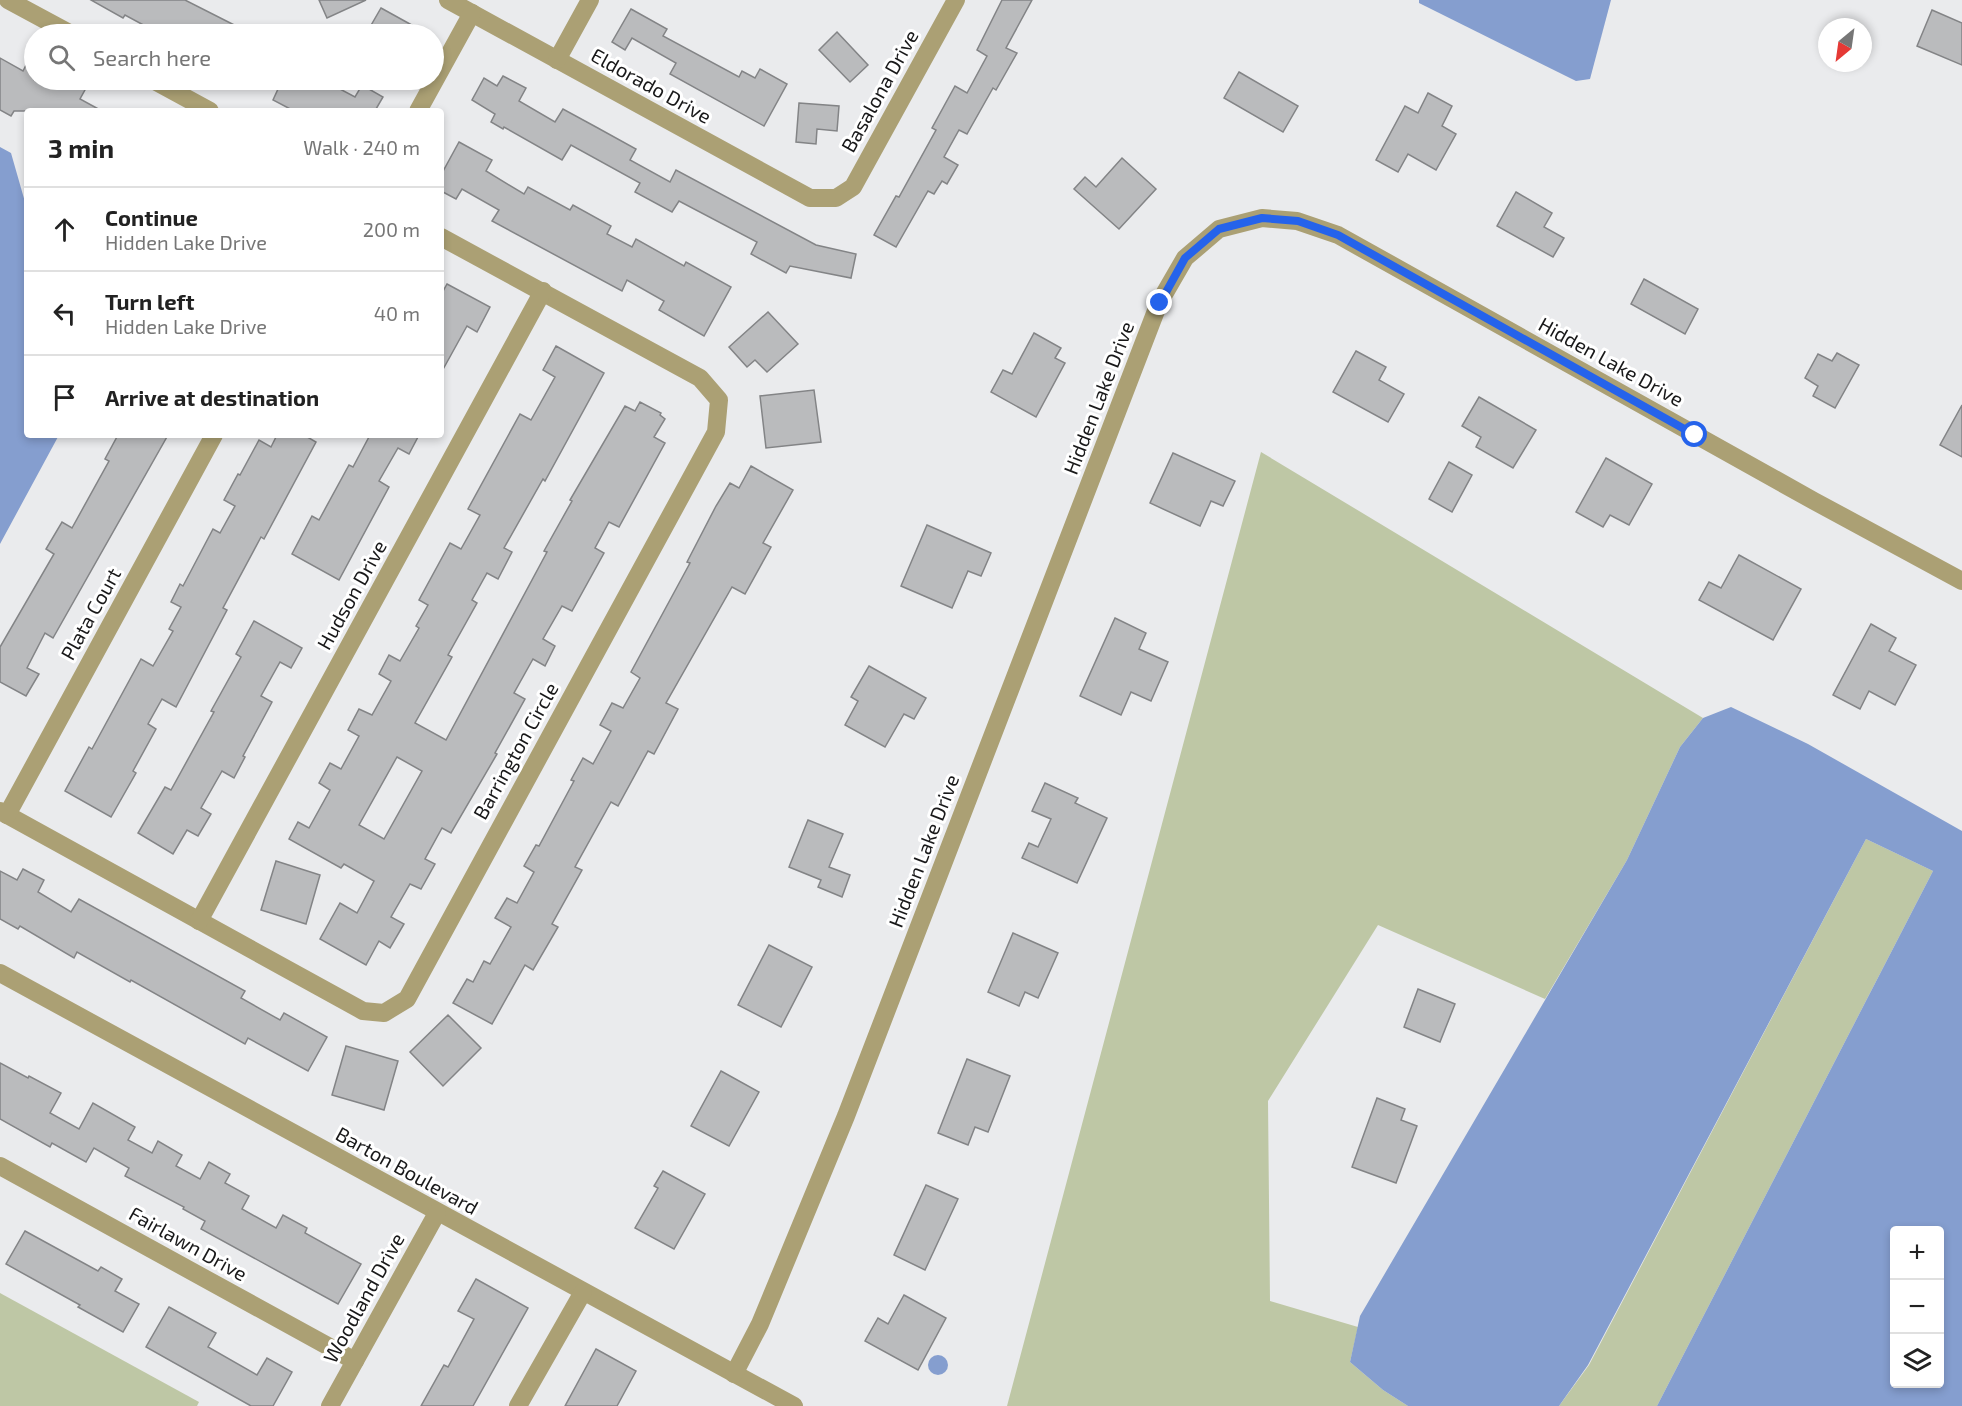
<!DOCTYPE html>
<html lang="en">
<head>
<meta charset="utf-8">
<style>
	:root { --surface:#fff; --page:#f6f6f6; --text:#222; --muted:#767676; --line:#e0e0e0 }
	body { margin:0; font-family:"Exo 2",sans-serif; background:var(--page); color:var(--text) }
	.controls { position:absolute; right:18px; bottom:18px; display:grid; overflow:hidden; border-radius:6px; box-shadow:0 3px 9px #0003 }
	.controls button { width:54px; height:54px; display:grid; place-items:center; padding:0; border:0; border-bottom:2px solid var(--line); background:var(--surface); color:var(--text); font:30px sans-serif }
	.compass { position:absolute; left:1818px; top:18px; width:54px; height:54px; border-radius:50%; background:var(--surface); box-shadow:0 3px 9px #0003; rotate:209deg }
	.stop { position:absolute; width:18px; height:18px; margin:-14px; border:4px solid #2563eb; border-radius:50%; background:#fff }
	.stop.end { background:#2563eb; border-color:#fff; box-shadow:0 2px 6px #0008 }
	.list { margin:0; padding:0; list-style:none }
	h2 { display:flex; justify-content:space-between; align-items:center; height:78px; margin:0; padding:0 24px; font-size:26px }
	h2 small { font-size:20px; font-weight:400; color:var(--muted) }
	.list li { display:grid; grid-template-columns:39px 1fr auto; gap:18px; align-items:center; box-sizing:border-box; height:84px; padding:0 24px; border-top:2px solid var(--line) }
	.list b { display:block; font-size:22px; white-space:nowrap }
	.list p { margin:0; font-size:20px; white-space:nowrap; color:var(--muted) }
	.list em { font-size:20px; font-style:normal; color:var(--muted) }
	.icon { flex:none; width:33px; height:33px; fill:none; stroke:currentColor; stroke-width:2; stroke-linecap:round; stroke-linejoin:round }
	.map { position:relative; flex:none; width:1962px; height:1406px; overflow:hidden }
	.search { position:absolute; background:var(--surface); box-shadow:0 3px 9px #0003; left:24px; top:24px; width:420px; height:66px; display:flex; align-items:center; gap:15px; box-sizing:border-box; padding:0 21px; border-radius:33px; color:var(--muted); font-size:22px }
	.panel { position:absolute; background:var(--surface); box-shadow:0 3px 9px #0003; left:24px; top:108px; width:420px; height:330px; border-radius:6px }
	.map>svg:first-child { display:block }
	.green { fill:#bec7a5 }
	.water { fill:#859ecf; fill-rule:evenodd }
	.building { fill:#babbbd; stroke:#838486; stroke-width:1.5; fill-rule:evenodd }
	.lines { fill:none; stroke-linecap:round; stroke-linejoin:round }
	.street { stroke:#aba074; stroke-width:18 }
	.route { stroke:#2563eb; stroke-width:8 }
	.labels { text-anchor:middle; stroke-width:6; stroke-linejoin:round; paint-order:stroke }
	.street-label { font-size:20px; fill:#181819; stroke:#fff }
</style>
</head>
<body>
<div class="map">
<svg width="1962" height="1406" viewBox="0 0 1962 1406">
	<rect width="100%" height="100%" fill="#eaebed"/>
	<g class="green">
		<path d="M1261 452 1703 718 1680 747 1627 860 1545 999 1378 925 1268 1101 1270 1301 1358 1327 1350 1362 1383 1390 1408 1406H1007Z"/>
		<path d="M1866 839 1933 871 1657 1406H1559L1589 1365Z"/>
		<path d="M0 1293 199 1402 197 1406H0Z"/>
	</g>
	<g class="water">
		<path d="M1419 0H1611L1590 79 1576 81 1419 3Z"/>
		<path d="M0 147 11 153 27 209V435H59L0 544Z"/>
		<path d="M1731 707 1808 744 1962 831V1406H1657L1933 871 1866 839 1588 1365 1559 1406H1408L1383 1390 1350 1362 1360 1316 1627 860 1680 747 1703 718ZM1894 1230H1940V1384H1894Z"/>
		<circle cx="938" cy="1365" r="10"/>
	</g>
	<g class="building">
		<path d="M91 0H185L252 34H160L125 15 123 18Z"/>
		<path d="M319 0H366L327 18Z"/>
		<path d="M1002 0H1032L1006 48 1017 53 996 90 993 88 967 134 959 130 944 157 958 165 947 184 942 181 934 194 928 191 896 247 874 235 896 196 899 197 936 130 932 128 955 86 967 93 987 56 977 50Z"/>
		<path d="M381 8 428 34H366Z"/>
		<path d="M631 9 667 29 663 36 739 77 742 71 755 78 760 69 787 84 764 126 670 74 676 63 632 38 625 50 612 42Z"/>
		<path d="M1932 10 1962 23V65L1917 46Z"/>
		<path d="M837 32 868 65 850 82 819 50Z"/>
		<path d="M34 49V80H71L86 88 80 99 102 111H14L11 116 0 110V58L23 71Z"/>
		<path d="M1239 72 1298 106 1283 132 1224 98Z"/>
		<path d="M503 76 526 88 519 101 555 122 563 109 596 127 636 149 630 160 670 182 676 170 816 245 856 254 851 278 790 266 786 273 751 254 757 242 679 201 672 212 635 192 640 183 571 145 562 160 504 127 503 129 491 122 495 114 472 100 484 78 497 86Z"/>
		<path d="M261 80H323L355 97 362 85 383 97 376 109 380 111H294L273 100 278 89Z"/>
		<path d="M1428 93 1452 106 1442 126 1456 134 1436 170 1408 154 1398 172 1376 160 1405 106 1418 113Z"/>
		<path d="M799 103 839 106 837 131 817 129 816 144 796 142Z"/>
		<path d="M459 142 492 160 486 171 524 194 528 187 570 210 573 205 611 226 607 234 632 247 636 239 684 266 686 262 731 287 704 336 659 310 664 301 627 280 622 291 492 221 499 210 462 189 456 199 441 191V175Z"/>
		<path d="M1122 158 1156 189 1119 229 1074 189 1085 177 1096 187Z"/>
		<path d="M1516 192 1552 213 1544 227 1564 238 1553 257 1497 226Z"/>
		<path d="M1644 279 1698 309 1685 334 1631 304Z"/>
		<path d="M447 284 490 307 477 332 467 326 441 373V295Z"/>
		<path d="M768 312 798 344 767 372 755 360 747 367 729 347Z"/>
		<path d="M1034 333 1061 348 1055 358 1065 363 1036 417 991 392 1003 370 1012 374Z"/>
		<path d="M556 346 604 373 545 481 543 479 504 548 512 552 498 579 487 573 472 600 477 603 448 655 452 657 415 723 446 740 547 552 544 551 572 501 570 500 625 406 635 411 640 402 661 413 660 415 665 419 654 437 665 443 619 527 609 522 595 548 604 553 572 611 562 606 543 639 555 646 545 666 533 659 514 693 525 699 495 753 497 754 451 833 442 828 425 859 435 864 421 889 410 884 391 917 404 924 390 948 379 941 366 965 320 939 340 903 357 913 374 881 344 864 341 868 289 839 298 822 309 828 330 790 319 783 330 763 341 769 359 736 348 730 359 709 372 715 391 681 379 674 389 655 400 661 419 628 416 626 428 605 419 600 450 543 461 549 480 515 468 509 520 414 531 420 555 377 543 370ZM397 757 422 771 384 839 359 825Z"/>
		<path d="M1356 351 1386 367 1379 380 1404 394 1388 422 1333 392Z"/>
		<path d="M1837 353 1859 365 1835 408 1813 396 1818 386 1805 378 1818 354 1832 361Z"/>
		<path d="M814 390 821 442 766 448 760 396Z"/>
		<path d="M1479 397 1536 430 1513 468 1476 447 1481 437 1462 426Z"/>
		<path d="M1962 405V457L1940 445Z"/>
		<path d="M118 435H168L53 638 45 633 27 668 39 674 26 696 0 682V647L54 554 46 549 62 522 72 528 109 461 105 459Z"/>
		<path d="M277 435H304L316 442 264 539 261 537 223 608 227 610 176 707 162 699 148 724 156 729 133 771 136 773 111 817 65 791 89 747 92 749 141 659 153 666 173 631 169 629 181 607 171 602 180 584 183 586 213 529 220 533 235 506 224 500 238 474 240 475 259 440 271 447Z"/>
		<path d="M370 435H419L409 454 398 448 379 481 389 487 339 580 292 554 312 516 319 520 349 465 353 467Z"/>
		<path d="M1173 453 1235 481 1223 506 1211 501 1200 526 1150 503Z"/>
		<path d="M1606 458 1652 484 1629 525 1610 515 1603 527 1576 512Z"/>
		<path d="M1449 462 1472 475 1452 512 1429 499Z"/>
		<path d="M751 466 793 490 763 543 771 547 745 594 732 587 666 703 678 709 654 754 648 751 618 806 611 802 575 867 582 870 552 924 558 927 533 970 525 965 492 1024 453 1003 467 979 473 982 484 961 490 964 511 927 495 918 507 898 517 903 534 872 524 866 536 845 539 846 574 781 571 780 583 758 593 764 611 731 600 725 612 703 623 708 640 678 631 672 690 563 687 562 716 506 730 483 739 488Z"/>
		<path d="M927 525 991 553 981 576 968 571 952 608 901 586Z"/>
		<path d="M1739 555 1801 589 1773 640 1699 600 1709 582 1721 588Z"/>
		<path d="M1115 618 1146 633 1139 649 1168 662 1151 701 1131 692 1121 715 1080 696Z"/>
		<path d="M254 621 302 648 291 668 280 662 261 696 272 702 243 756 245 757 234 778 222 771 201 808 211 814 198 836 187 830 173 854 138 833 165 787 171 790 214 712 211 711 241 657 236 654Z"/>
		<path d="M1871 624 1896 638 1889 651 1916 665 1895 705 1869 691 1860 709 1833 695Z"/>
		<path d="M869 666 926 698 914 719 904 714 885 747 845 725 858 701 851 697Z"/>
		<path d="M1045 783 1078 798 1075 803 1107 818 1077 883 1022 858 1029 843 1038 847 1051 819 1032 811Z"/>
		<path d="M808 820 843 834 829 867 850 875 842 897 818 887 821 880 789 867Z"/>
		<path d="M276 861 320 875 306 924 261 910Z"/>
		<path d="M23 869 44 880 38 892 71 912 79 899 245 991 241 998 280 1020 284 1013 327 1037 308 1071 248 1038 245 1044 131 980 130 982 77 952 74 958 20 926 18 929 0 919V871L17 880Z"/>
		<path d="M1013 933 1058 953 1038 998 1025 992 1019 1006 988 992Z"/>
		<path d="M769 945 812 967 781 1027 738 1005Z"/>
		<path d="M1418 989 1455 1004 1440 1042 1404 1027Z"/>
		<path d="M448 1015 481 1048 443 1086 410 1052Z"/>
		<path d="M346 1046 398 1061 384 1110 332 1095Z"/>
		<path d="M967 1059 1010 1076 988 1132 975 1127 968 1145 938 1133Z"/>
		<path d="M0 1063 28 1078 29 1076 61 1093 50 1113 79 1129 93 1103 135 1127 128 1140 152 1153 158 1141 182 1155 176 1166 200 1179 209 1162 230 1174 225 1183 249 1196 242 1209 276 1228 283 1215 307 1228 305 1233 361 1264 338 1304 201 1229 205 1221 183 1209 184 1207 125 1176 129 1168 94 1148 86 1162 52 1143 50 1147 0 1119Z"/>
		<path d="M721 1071 759 1092 729 1146 691 1126Z"/>
		<path d="M1377 1098 1405 1109 1401 1120 1417 1126 1396 1183 1352 1167Z"/>
		<path d="M663 1171 705 1194 674 1249 635 1228 658 1188 654 1186Z"/>
		<path d="M926 1185 958 1199 925 1270 894 1255Z"/>
		<path d="M25 1231 98 1271 101 1267 122 1279 115 1291 139 1304 123 1332 78 1307 80 1305 6 1264Z"/>
		<path d="M476 1279 528 1308 473 1406H421L444 1365 448 1367 474 1319 458 1311Z"/>
		<path d="M904 1295 946 1318 918 1370 865 1341 878 1318 888 1324Z"/>
		<path d="M169 1307 216 1333 208 1347 257 1375 267 1358 292 1372 273 1406H251L146 1347Z"/>
		<path d="M596 1349 636 1371 617 1406H565Z"/>
	</g>
	<g class="lines">
		<g class="street">
			<path d="M8 0 71 34"/>
			<path d="M448 0 810 198H836L853 187 956 0"/>
			<path d="M557 60 590 0"/>
			<path d="M153 80 210 111"/>
			<path d="M418 111 472 13"/>
			<path d="M0 811 363 1011 384 1013 407 999 716 432 719 400 700 378 441 237"/>
			<path d="M7 815 214 435"/>
			<path d="M199 921 543 291"/>
			<path d="M0 973 794 1406"/>
			<path d="M0 1166 355 1361"/>
			<path d="M734 1374 760 1324 846 1116 1159 303 1185 258 1219 229 1262 218 1297 221 1338 235 1814 501 1962 581"/>
			<path d="M330 1406 437 1213"/>
			<path d="M518 1406 583 1292"/>
		</g>
	</g>
	<g class="lines">
		<path class="route" d="M1160 303 1185 258 1219 229 1262 218 1298 221 1338 235 1695 435"/>
	</g>
	<g class="labels">
		<g class="street-label">
			<text transform="translate(651 86) rotate(29)" y="7">Eldorado Drive</text>
			<text transform="translate(880 91) rotate(-61)" y="7">Basalona Drive</text>
			<text transform="translate(1611 362) rotate(29)" y="7">Hidden Lake Drive</text>
			<text transform="translate(1099 398) rotate(-69)" y="7">Hidden Lake Drive</text>
			<text transform="translate(352 595) rotate(-61)" y="7">Hudson Drive</text>
			<text transform="translate(91 614) rotate(-61)" y="7">Plata Court</text>
			<text transform="translate(516 751) rotate(-61)" y="7">Barrington Circle</text>
			<text transform="translate(924 851) rotate(-69)" y="7">Hidden Lake Drive</text>
			<text transform="translate(407 1171) rotate(29)" y="7">Barton Boulevard</text>
			<text transform="translate(188 1244) rotate(29)" y="7">Fairlawn Drive</text>
			<text transform="translate(364 1298) rotate(-61)" y="7">Woodland Drive</text>
		</g>
	</g>
</svg>
<div class="controls">
<button>+</button>
<button>−</button>
<button><svg class="icon" aria-label="layers" viewBox="0 0 24 24"><path d="M12 4l9 5-9 5-9-5zM3 14l9 5 9-5"/></svg></button>
</div>
<svg class="compass" viewBox="-18 -18 36 36"><path d="M0-13l5 13h-10z" fill="#e53935"/><path d="M0 13l5-13h-10z" fill="#767676"/></svg>
<div class="stop" style="left:1695px;top:435px"></div>
<div class="stop end" style="left:1160px;top:303px"></div>
<div class="search"><svg class="icon" aria-label="search" viewBox="0 0 24 24"><circle cx="10" cy="10" r="6"/><path d="M15 15l6 6"/></svg>Search here</div>
<section class="panel">
<h2>3 min<small>Walk · 240 m</small></h2>
<ul class="list">
<li><svg class="icon" aria-label="ahead" viewBox="0 0 24 24"><path d="M12 20V5M6 11l6-6 6 6"/></svg><div><b>Continue</b><p>Hidden Lake Drive</p></div><em>200 m</em></li>
<li><svg class="icon" aria-label="left" viewBox="0 0 24 24"><path d="M17 20v-9H6M10 6l-5 5 5 5"/></svg><div><b>Turn left</b><p>Hidden Lake Drive</p></div><em>40 m</em></li>
<li><svg class="icon" aria-label="arrive" viewBox="0 0 24 24"><path d="M6 21V4h12l-3 4 3 4H6"/></svg><div><b>Arrive at destination</b></div></li>
</ul>
</section>
</div>
</body>
</html>
